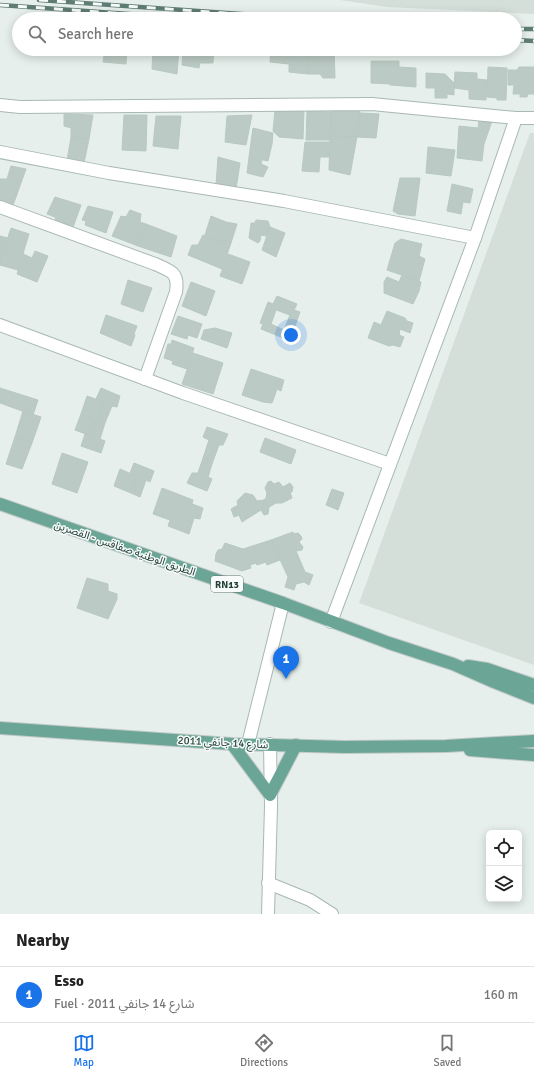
<!DOCTYPE html>
<html lang="en">
<head>
<meta charset="utf-8">
<style>
	:root { --surface:#fff; --page:#f6f6f6; --text:#222; --muted:#767676; --line:#e0e0e0; --accent:#1a73e8 }
	body { margin:0; font-family:Signika,"Noto Sans Arabic",sans-serif; background:var(--page); color:var(--text) }
	.controls { position:absolute; right:12px; bottom:12px; display:grid; overflow:hidden; border-radius:6px; box-shadow:0 2px 10px #0003 }
	.controls button { width:36px; height:36px; display:grid; place-items:center; padding:0; border:0; border-bottom:1px solid var(--line); background:var(--surface); color:var(--text); font:20px sans-serif }
	.you { position:absolute; left:291px; top:335px; width:14px; height:14px; margin:-10px; border:3px solid #fff; border-radius:50%; background:#1a73e8; box-shadow:0 0 0 6px #1a73e833 }
	.badge { display:grid; place-items:center; width:26px; height:26px; border-radius:50%; background:var(--accent); color:#fff; font-size:13px; font-weight:700 }
	.pin { position:absolute; translate:-50% -33px; filter:drop-shadow(0 1px 2px #0008) }
	.pin::after { content:''; position:absolute; top:21px; width:14px; height:12px; background:inherit; clip-path:polygon(0 0,100% 0,50% 100%) }
	.list { margin:0; padding:0; list-style:none }
	h2 { display:flex; justify-content:space-between; align-items:center; height:52px; margin:0; padding:0 16px; font-size:17px }
	h2 small { font-size:13px; font-weight:400; color:var(--muted) }
	.list li { display:grid; grid-template-columns:26px 1fr auto; gap:12px; align-items:center; box-sizing:border-box; height:56px; padding:0 16px; border-top:1px solid var(--line) }
	.list b { display:block; font-size:15px; white-space:nowrap }
	.list p { margin:0; font-size:13px; white-space:nowrap; color:var(--muted) }
	.list em { font-size:13px; font-style:normal; color:var(--muted) }
	.icon { flex:none; width:22px; height:22px; fill:none; stroke:currentColor; stroke-width:2; stroke-linecap:round; stroke-linejoin:round }
	.map { position:relative; flex:none; width:534px; height:914px; overflow:hidden }
	.search { position:absolute; background:var(--surface); box-shadow:0 2px 10px #0003; left:12px; right:12px; top:12px; height:44px; display:flex; align-items:center; gap:10px; box-sizing:border-box; padding:0 14px; border-radius:22px; color:var(--muted); font-size:15px }
	.sheet { height:108px; background:var(--surface) }
	nav { display:flex; justify-content:space-around; align-items:center; box-sizing:border-box; height:56px; border-top:1px solid var(--line); background:var(--surface); font-size:11px; color:var(--muted) }
	nav a { display:grid; justify-items:center; gap:2px }
	nav .on { color:var(--accent) }
	.map>svg:first-child { display:block }
	.built { fill:#d4dfda }
	.building { fill:#bbcac4; stroke:#b8c9c2; fill-rule:evenodd }
	.lines { fill:none; stroke-linecap:round; stroke-linejoin:round }
	.minor-casing { stroke:#a8b8b2; stroke-width:14 }
	.major-casing { stroke:#c2cac8; stroke-width:14 }
	.minor { stroke:#fff; stroke-width:12 }
	.major { stroke:#6aa596; stroke-width:12 }
	.rail-casing { stroke:#5f7d75; stroke-width:4.5 }
	.rail { stroke:#f7fbf9; stroke-width:3; stroke-dasharray:9; stroke-linecap:butt }
	.labels { text-anchor:middle; stroke-width:3; stroke-linejoin:round; paint-order:stroke }
	.shield { fill:#f7fbf9; stroke:#637a73; stroke-width:1 }
	.shield-label { font-size:10px; font-weight:bold; fill:#24423a }
	.street-label { font-size:11px; fill:#24423a; stroke:#f7fbf9 }
</style>
</head>
<body>
<div class="map">
<svg width="534" height="914" viewBox="0 0 534 914">
	<rect width="100%" height="100%" fill="#e6efeb"/>
	<g class="built">
		<path d="M340 0H534V14L387 7Z"/>
		<path d="M530 133H534V665L359 603Z"/>
	</g>
	<g class="building">
		<path d="M105 49H127L126 64 103 62Z"/>
		<path d="M153 49H179L177 74 152 69Z"/>
		<path d="M183 49H214L213 63H200L199 68 182 65Z"/>
		<path d="M271 49H289V64L270 62Z"/>
		<path d="M298 49H310L308 74 289 72V57L297 55Z"/>
		<path d="M334 49 335 78H323L320 74H308L310 51Z"/>
		<path d="M371 61H390V84L371 83Z"/>
		<path d="M390 61H399V67L416 68V87L390 85Z"/>
		<path d="M488 67 507 68 506 100H497V98L487 97Z"/>
		<path d="M519 67H534V94H528L527 97H520V94H513L514 85H508V70H517Z"/>
		<path d="M455 72 477 73V79L487 80 486 100 469 99V90L454 88Z"/>
		<path d="M426 73 445 74 454 83V95L447 94V98H435V88H426Z"/>
		<path d="M275 110H304L303 139 279 137 273 131Z"/>
		<path d="M331 110H360L357 137 330 136Z"/>
		<path d="M307 111 331 112 330 140H306Z"/>
		<path d="M360 113 379 114 376 138 357 137Z"/>
		<path d="M64 114 93 115 89 139 71 137V128L64 126Z"/>
		<path d="M124 115H147L146 151 122 150Z"/>
		<path d="M252 115 246 145 225 142 227 116Z"/>
		<path d="M156 116H181L178 149 153 146Z"/>
		<path d="M479 120 492 121 484 144 482 161 457 158 459 126 478 128Z"/>
		<path d="M253 128 273 133 272 144 268 161 249 157Z"/>
		<path d="M330 136 357 137 350 175 329 170Z"/>
		<path d="M71 137 89 139 84 163 67 161Z"/>
		<path d="M305 142H329V157H320L319 172 302 171Z"/>
		<path d="M428 147 455 150 451 176 426 173Z"/>
		<path d="M218 157 240 163 236 189 216 185Z"/>
		<path d="M249 157 262 160 261 164 268 167 263 177 247 173Z"/>
		<path d="M11 166 26 169 12 208 0 204V179H7Z"/>
		<path d="M400 178H420L415 216 398 214 393 211Z"/>
		<path d="M452 184 473 189 470 203 463 202 461 214 447 211Z"/>
		<path d="M55 197 81 205 72 230 57 224 55 217 47 214Z"/>
		<path d="M88 206 113 212 106 233 85 225 86 221 82 220Z"/>
		<path d="M130 210 141 214 140 222 146 224 138 246 112 236 121 216 126 217Z"/>
		<path d="M211 216 226 222 237 224 231 243 224 240 222 243 205 235Z"/>
		<path d="M256 220 268 221 270 227 266 236 261 235 260 241 258 243 249 238 251 223H255Z"/>
		<path d="M146 224 177 236 171 257 138 246Z"/>
		<path d="M270 227 285 233 276 257 262 250Z"/>
		<path d="M11 228 29 234 18 270 0 265V261Z"/>
		<path d="M203 235 222 243 224 240 231 243 222 269 188 255 192 245H198Z"/>
		<path d="M0 236 8 238 0 261Z"/>
		<path d="M401 239 422 244 419 256 425 259 419 281 387 270 395 243Z"/>
		<path d="M35 251 48 256 37 282 17 274 23 254 32 258Z"/>
		<path d="M228 254 250 262 242 284 220 276Z"/>
		<path d="M402 275 421 282 419 291 413 304 384 293V282L387 277 399 282Z"/>
		<path d="M128 280 152 288 143 312 121 304Z"/>
		<path d="M191 282 215 291 206 316 182 306Z"/>
		<path d="M277 296 297 304 294 310 300 312 292 335 289 333 286 339 261 329 263 324 260 323 268 302 273 304ZM276 310 290 315 284 330 271 324Z"/>
		<path d="M387 311 405 318 407 321 413 323 410 333 400 329 399 335 404 337 400 347 393 345 389 346 368 338 374 322 381 325Z"/>
		<path d="M106 315 137 326 134 334 135 335 131 346 100 333Z"/>
		<path d="M178 316 202 324 197 338 188 335 187 339 171 334Z"/>
		<path d="M215 328 232 333 227 348 201 339 204 330Z"/>
		<path d="M172 340 194 348 187 369 172 364 173 361 164 358 168 344H171Z"/>
		<path d="M193 353 223 363 213 394 182 384Z"/>
		<path d="M251 369 284 380 281 391 277 389 272 403 263 402 242 395Z"/>
		<path d="M0 388 38 400 33 415 0 403Z"/>
		<path d="M101 388 120 396 117 407 112 406 105 423 96 421 104 402 96 399Z"/>
		<path d="M87 396 104 402 96 421 81 414Z"/>
		<path d="M23 411 41 417 32 443 15 437Z"/>
		<path d="M81 414 96 421 91 436 75 430Z"/>
		<path d="M96 421 105 423 100 439 105 441 101 453 81 446 85 434 91 436Z"/>
		<path d="M207 427 228 434 223 445H219L213 461 203 458 209 440 203 437Z"/>
		<path d="M15 437 32 443 22 469 6 464Z"/>
		<path d="M265 438 296 450 291 464 260 452Z"/>
		<path d="M62 453 88 462 77 493 52 484Z"/>
		<path d="M203 458 213 461 208 477 212 479 207 491 187 483 192 473H198Z"/>
		<path d="M134 463 154 471 150 482 146 480 140 497 131 493 136 476 130 473Z"/>
		<path d="M120 469 136 476 131 493 114 486Z"/>
		<path d="M271 481 274 484 279 482 283 487 290 483 293 487 292 492H290L292 498 282 503H276L269 507 264 500 266 498 267 493 265 488 268 482Z"/>
		<path d="M162 488 193 500 192 504 203 508 200 519 194 518 189 534 168 526 170 520 153 514Z"/>
		<path d="M332 489 344 493 338 510 326 505Z"/>
		<path d="M245 493 253 495 257 501 264 500 269 507 268 514 264 515 261 510 242 522 239 515 234 517 231 509 238 505 237 501Z"/>
		<path d="M293 532V534L298 533 301 536 302 539 299 542 303 547 302 550 296 551 305 572 313 575 309 585 304 582 296 584 294 590 285 587 288 577 271 540Z"/>
		<path d="M271 540 280 560 267 565 266 562 257 565 256 563 250 565 251 568 242 571 215 561 216 554 218 550 222 549 225 543 243 549Z"/>
		<path d="M87 578 108 584V591L117 594V599L108 619 77 608Z"/>
	</g>
	<g class="lines">
		<defs>
			<g id="minor">
				<path d="M0 105 20 107 372 104 516 118H534"/>
				<path d="M0 152 109 173 284 201 475 238"/>
				<path d="M0 207 155 264C171 271 179 272 176 292L145 379"/>
				<path d="M0 325 183 393 390 464"/>
				<path d="M331 622 475 238 516 118"/>
				<path d="M248 744 283 603"/>
				<path d="M268 883 310 900 332 914"/>
				<path d="M268 914 271 806 270 744"/>
			</g>
			<g id="major">
				<path d="M0 504 283 603 389 643 453 664 494 682 534 698"/>
				<path d="M468 666 487 669 534 685"/>
				<path d="M0 728 232 744 345 747 446 746 534 741"/>
				<path d="M232 744 270 795 296 745"/>
				<path d="M470 750 534 755"/>
			</g>
		</defs>
		<use href="#minor" class="minor-casing"/>
		<use href="#major" class="major-casing"/>
		<use href="#minor" class="minor"/>
		<use href="#major" class="major"/>
		<defs>
			<g id="rail">
				<path d="M39 0 312 19"/>
				<path d="M0 5 200 19"/>
				<path d="M515 29H534"/>
				<path d="M515 40 534 41"/>
			</g>
		</defs>
		<use href="#rail" class="rail-casing"/>
		<use href="#rail" class="rail"/>
	</g>
	<g class="labels">
		<rect class="shield" x="211" y="576" width="32" height="16" rx="3"/>
		<g class="shield-label">
			<text x="227" y="588">RN13</text>
		</g>
		<g class="street-label">
			<text transform="translate(125 548) rotate(19)" y="4">الطريق الوطنية صفاقس - القصرين</text>
			<text transform="translate(223 742) rotate(3)" y="4">شارع 14 جانفي 2011</text>
		</g>
	</g>
</svg>
<div class="controls">
<button><svg class="icon" aria-label="locate" viewBox="0 0 24 24"><circle cx="12" cy="12" r="6"/><path d="M12 2v4M12 18v4M2 12h4M18 12h4"/></svg></button>
<button><svg class="icon" aria-label="layers" viewBox="0 0 24 24"><path d="M12 4l9 5-9 5-9-5zM3 14l9 5 9-5"/></svg></button>
</div>
<div class="you"></div>
<div class="pin badge" style="left:286px;top:679px">1</div>
<div class="search"><svg class="icon" aria-label="search" viewBox="0 0 24 24"><circle cx="10" cy="10" r="6"/><path d="M15 15l6 6"/></svg>Search here</div>
</div>
<section class="sheet">
<h2>Nearby<small></small></h2>
<ul class="list">
<li><span class="badge">1</span><div><b>Esso</b><p>Fuel · شارع 14 جانفي 2011</p></div><em>160 m</em></li>
</ul>
</section>
<nav>
<a class="on"><svg class="icon" aria-label="map" viewBox="0 0 24 24"><path d="M3 6l6-2 6 2 6-2v14l-6 2-6-2-6 2zM9 4v14M15 6v14"/></svg>Map</a>
<a><svg class="icon" aria-label="directions" viewBox="0 0 24 24"><path d="M12 3l9 9-9 9-9-9zM9 14v-3h6M13 9l2 2-2 2"/></svg>Directions</a>
<a><svg class="icon" aria-label="saved" viewBox="0 0 24 24"><path d="M7 4h10v16l-5-4-5 4z"/></svg>Saved</a>
</nav>
</body>
</html>
